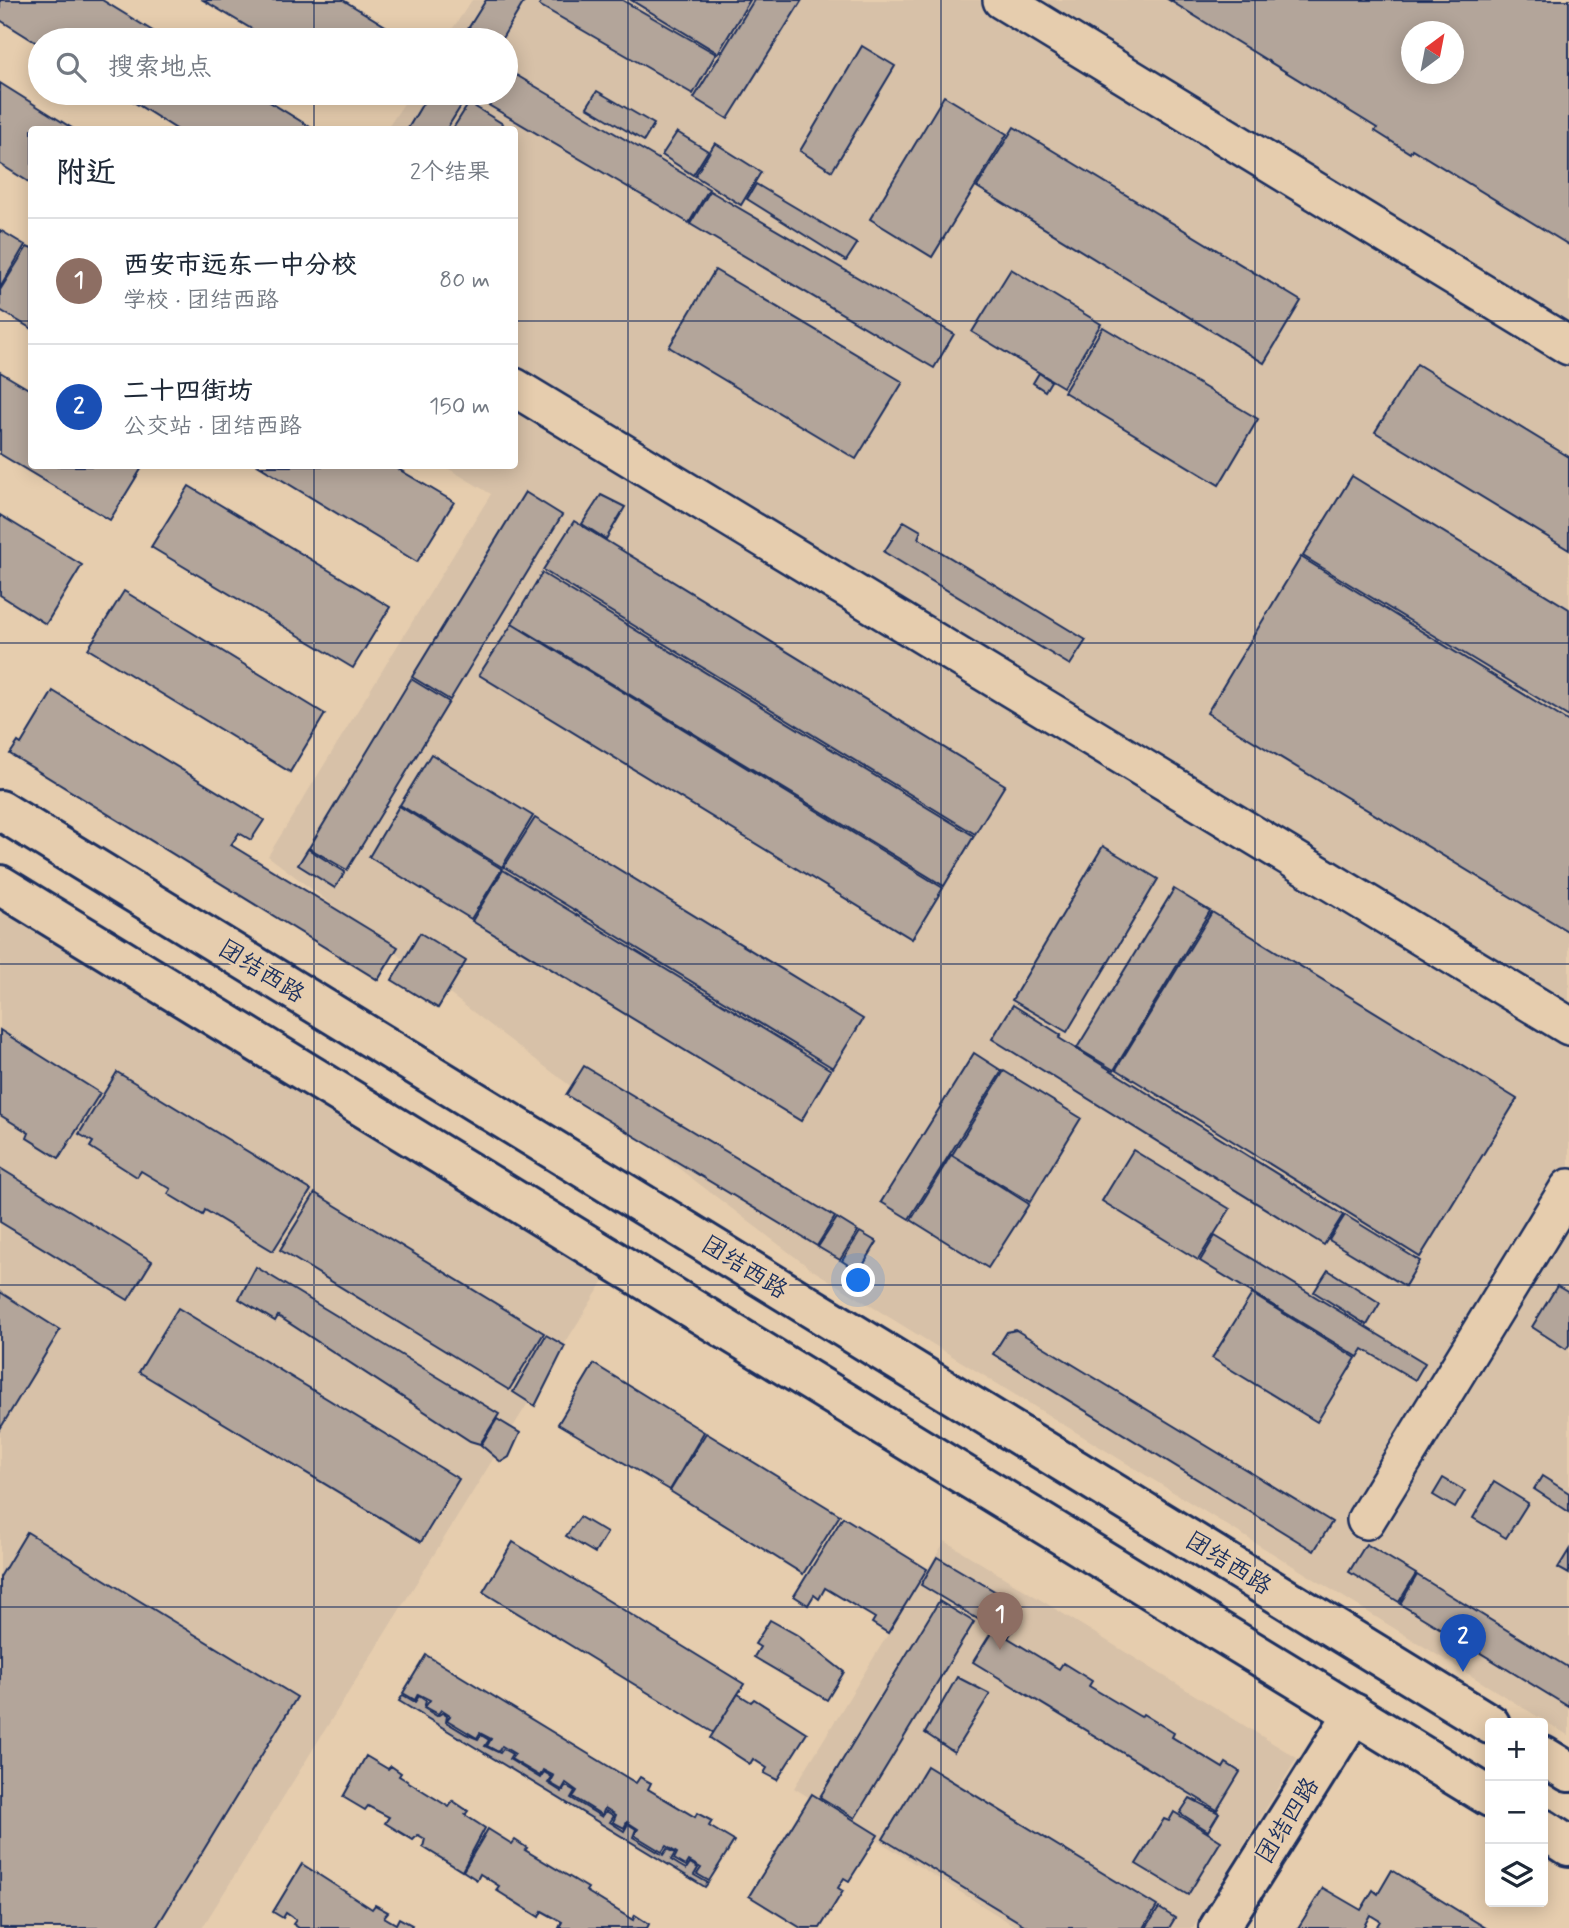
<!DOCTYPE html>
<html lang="zh">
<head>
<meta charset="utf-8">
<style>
	:root { --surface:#fff; --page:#f6f6f7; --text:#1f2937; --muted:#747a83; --line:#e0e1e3; --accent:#d93025 }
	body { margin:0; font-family:Mynerve,"LXGW WenKai TC",sans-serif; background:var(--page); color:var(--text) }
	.controls { position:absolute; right:21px; bottom:21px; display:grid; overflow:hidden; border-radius:7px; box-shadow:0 4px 18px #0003 }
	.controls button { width:63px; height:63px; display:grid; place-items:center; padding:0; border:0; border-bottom:2px solid var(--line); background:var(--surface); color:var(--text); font:35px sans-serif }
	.compass { position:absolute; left:1401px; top:21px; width:63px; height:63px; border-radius:50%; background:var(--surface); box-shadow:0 4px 18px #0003; rotate:32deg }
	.you { position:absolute; left:859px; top:1281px; width:24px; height:24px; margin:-18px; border:5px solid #fff; border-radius:50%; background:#1a73e8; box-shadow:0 0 0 10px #1a73e833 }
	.badge { display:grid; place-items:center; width:46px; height:46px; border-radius:50%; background:var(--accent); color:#fff; font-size:23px; font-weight:700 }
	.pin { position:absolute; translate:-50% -58px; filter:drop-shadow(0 2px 4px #0008) }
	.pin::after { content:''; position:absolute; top:37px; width:24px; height:21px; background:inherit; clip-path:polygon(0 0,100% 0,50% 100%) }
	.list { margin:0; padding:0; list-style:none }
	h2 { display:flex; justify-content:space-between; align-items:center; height:91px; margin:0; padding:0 28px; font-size:30px }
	h2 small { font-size:23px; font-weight:400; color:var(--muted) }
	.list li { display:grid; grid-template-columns:46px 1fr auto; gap:21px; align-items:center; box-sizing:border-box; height:126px; padding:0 28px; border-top:2px solid var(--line) }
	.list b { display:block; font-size:26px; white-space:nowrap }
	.list p { margin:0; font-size:23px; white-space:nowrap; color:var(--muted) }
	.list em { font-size:23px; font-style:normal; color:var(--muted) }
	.icon { flex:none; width:38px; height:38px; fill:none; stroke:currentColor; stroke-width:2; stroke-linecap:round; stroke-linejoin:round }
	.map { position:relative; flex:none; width:1569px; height:1928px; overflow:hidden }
	.search { position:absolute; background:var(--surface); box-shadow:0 4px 18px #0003; left:28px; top:28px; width:490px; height:77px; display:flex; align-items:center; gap:18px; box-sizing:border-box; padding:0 24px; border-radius:38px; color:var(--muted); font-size:26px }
	.panel { position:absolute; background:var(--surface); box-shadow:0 4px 18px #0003; left:28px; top:126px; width:490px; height:343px; border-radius:7px }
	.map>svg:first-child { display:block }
	.built { fill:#d7c1a8; fill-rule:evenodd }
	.building { fill:#b3a59a; stroke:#1b2f5e; stroke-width:2; fill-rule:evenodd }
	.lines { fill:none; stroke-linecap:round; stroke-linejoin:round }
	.minor-casing { stroke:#1b2f5e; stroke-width:42 }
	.tertiary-casing { stroke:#1b2f5e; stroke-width:44 }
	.minor { stroke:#e6cdae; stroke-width:37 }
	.tertiary { stroke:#e6cdae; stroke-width:38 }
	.grid { fill:none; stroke:#1b2f5e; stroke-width:2; stroke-opacity:0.55 }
	.labels { text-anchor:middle; stroke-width:5; stroke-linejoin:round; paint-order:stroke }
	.street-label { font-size:24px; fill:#1b2f5e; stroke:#e6cdae }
</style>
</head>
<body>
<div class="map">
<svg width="1569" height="1928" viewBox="0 0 1569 1928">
	<rect width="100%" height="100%" fill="#e6cdae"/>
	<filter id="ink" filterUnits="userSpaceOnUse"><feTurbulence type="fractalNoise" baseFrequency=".0143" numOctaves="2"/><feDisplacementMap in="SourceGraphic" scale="14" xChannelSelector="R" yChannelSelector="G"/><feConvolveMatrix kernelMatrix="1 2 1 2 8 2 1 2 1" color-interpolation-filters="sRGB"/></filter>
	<g filter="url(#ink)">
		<g class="built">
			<path d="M472 0H1569V1736L811 1269 268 856 491 494 444 466H514V130L387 129 411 93H506V40H445ZM1412 32H1454V74H1412Z"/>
			<path d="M0 909 605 1279 202 1928H0Z"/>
			<path d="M945 1541 1297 1758 1193 1928H1018L794 1788Z"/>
		</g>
		<g class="building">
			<path d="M0 0H102L156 33 152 40H40V45L0 20Z"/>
			<path d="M203 0H343L395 32 392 40H270Z"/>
			<path d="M486 0H525L501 40H461Z"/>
			<path d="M542 0H622L716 54 693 94 539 5Z"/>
			<path d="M631 0H750L718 53Z"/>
			<path d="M754 0H802L728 119 694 98Z"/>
			<path d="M1169 0H1569V245L1412 149 1410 153 1375 131 1377 128ZM1412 32H1454V74H1412Z"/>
			<path d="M862 46 895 66 832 171 800 151Z"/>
			<path d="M506 69 709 189 689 223 473 96 475 93H506Z"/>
			<path d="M0 83 75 130H32V184L0 164Z"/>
			<path d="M597 91 654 124 644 141 587 107Z"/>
			<path d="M122 93H255L315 130H178L121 94Z"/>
			<path d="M429 93H469L446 130H407Z"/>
			<path d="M944 96 1007 134 932 257 870 219Z"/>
			<path d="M469 103 503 124 499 130H452Z"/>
			<path d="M1014 127 1301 301 1264 363 977 187Z"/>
			<path d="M677 132 708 151 693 175 662 155Z"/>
			<path d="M715 143 761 172 741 205 695 176Z"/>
			<path d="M756 184 857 244 846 261 747 199Z"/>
			<path d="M710 191 954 334 934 368 690 224Z"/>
			<path d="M0 230 25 245 0 288Z"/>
			<path d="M27 247 32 249V329L0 310V290Z"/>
			<path d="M1011 269 1101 324 1063 387 972 332Z"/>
			<path d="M715 270 903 382 856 459 669 347Z"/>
			<path d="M1103 327 1258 419 1219 485 1064 392Z"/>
			<path d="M1417 364 1569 457V550L1375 432Z"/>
			<path d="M0 372 32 391V466H143L110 520 0 454Z"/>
			<path d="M1039 373 1051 381 1045 391 1033 383Z"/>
			<path d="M259 466H393L454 502 417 562Z"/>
			<path d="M1352 476 1569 609V717L1303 556Z"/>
			<path d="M189 486 390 607 353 668 151 547Z"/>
			<path d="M525 492 562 515 450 700 412 677Z"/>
			<path d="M601 495 625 507 606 539 582 524Z"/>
			<path d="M0 515 82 565 46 624 0 595Z"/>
			<path d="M574 521 1005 785 975 834 543 570Z"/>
			<path d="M904 521 921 531 918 538 1086 640 1070 665 884 552Z"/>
			<path d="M1301 557 1569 722V932L1207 713Z"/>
			<path d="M542 573 974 836 944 886 512 623Z"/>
			<path d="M124 591 325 714 290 772 88 649Z"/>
			<path d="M512 624 943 888 912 939 479 675Z"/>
			<path d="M411 679 449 702 347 870 309 848Z"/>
			<path d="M53 691 264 820 251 840 239 833 231 845 398 947 378 980 10 754 18 742 21 744Z"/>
			<path d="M431 754 533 816 502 867 400 805Z"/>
			<path d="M399 806 502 869 471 919 369 857Z"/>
			<path d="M535 818 863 1019 833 1068 504 867Z"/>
			<path d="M1103 846 1158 879 1067 1032 1012 1000Z"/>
			<path d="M308 849 345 872 335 888 298 865Z"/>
			<path d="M503 870 831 1070 801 1121 472 921Z"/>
			<path d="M1174 889 1210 911 1114 1070 1077 1048Z"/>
			<path d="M1212 912 1517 1099 1420 1257 1116 1069Z"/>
			<path d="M420 933 466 961 438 1008 392 980Z"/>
			<path d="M1013 1005 1061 1035 1059 1038 1343 1215 1324 1245 992 1039Z"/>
			<path d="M0 1030 100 1093 59 1158 27 1138 29 1133 0 1115Z"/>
			<path d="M974 1053 1002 1071 909 1219 881 1202Z"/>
			<path d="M584 1066 835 1217 817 1246 566 1095Z"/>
			<path d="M1004 1071 1081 1118 1030 1202 952 1155Z"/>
			<path d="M117 1072 311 1190 273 1251 205 1210 203 1215 168 1194 171 1189 141 1171 137 1177 90 1147 93 1142 79 1134Z"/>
			<path d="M1133 1150 1230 1209 1198 1260 1102 1201Z"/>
			<path d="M951 1155 1029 1204 988 1268 911 1220Z"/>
			<path d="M0 1168 152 1261 128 1300 0 1222Z"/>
			<path d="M315 1193 544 1333 509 1390 280 1250Z"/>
			<path d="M1345 1215 1420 1261 1405 1286 1329 1240Z"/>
			<path d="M837 1218 858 1231 840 1260 818 1247Z"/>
			<path d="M860 1232 877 1242 859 1272 842 1261Z"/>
			<path d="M1215 1236 1425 1363 1415 1380 1363 1349 1358 1357 1200 1261Z"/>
			<path d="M256 1267 499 1414 480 1444 470 1441 278 1316 275 1321 239 1299Z"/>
			<path d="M1328 1270 1380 1303 1367 1325 1314 1292Z"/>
			<path d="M1557 1286 1569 1293V1345L1566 1349 1532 1327Z"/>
			<path d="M0 1292 60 1330 0 1429Z"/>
			<path d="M1252 1294 1356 1358 1317 1422 1212 1358Z"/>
			<path d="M178 1308 459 1479 421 1542 139 1372Z"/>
			<path d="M1016 1330 1332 1522 1314 1551 993 1354 1007 1332Z"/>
			<path d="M546 1335 565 1346 535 1406 513 1392Z"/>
			<path d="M594 1364 704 1432 670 1490 558 1424Z"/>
			<path d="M497 1419 520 1433 509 1457 501 1462 481 1445Z"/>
			<path d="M706 1433 840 1515 803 1574 670 1491Z"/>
			<path d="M1542 1476 1569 1493V1512L1534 1489Z"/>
			<path d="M1443 1478 1465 1491 1455 1508 1433 1495Z"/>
			<path d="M1494 1482 1528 1503 1506 1538 1473 1518Z"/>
			<path d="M580 1517 607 1533 595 1553 566 1536Z"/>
			<path d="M843 1517 927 1569 888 1633 872 1623 875 1618 825 1588 819 1599 814 1595 808 1605 794 1596Z"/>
			<path d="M27 1532 297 1697 156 1928H0V1577Z"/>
			<path d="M513 1542 744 1684 714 1733 483 1592Z"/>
			<path d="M1366 1544 1416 1574 1399 1602 1349 1572Z"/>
			<path d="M1569 1550V1574L1558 1568Z"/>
			<path d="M937 1557 1008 1599 991 1627 921 1585Z"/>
			<path d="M1417 1575 1569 1668V1707L1400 1604Z"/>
			<path d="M939 1601 974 1622 855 1818 820 1797Z"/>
			<path d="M770 1620 797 1635 844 1672 827 1700 754 1657 760 1647 755 1644Z"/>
			<path d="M998 1622 1012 1631 1008 1638 1059 1669 1063 1663 1092 1681 1089 1686 1141 1717 1143 1714 1174 1733 1172 1737 1223 1768 1226 1763 1240 1772 1217 1810 973 1662Z"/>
			<path d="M426 1655 636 1783 640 1777 651 1783 648 1789 695 1817 697 1813 712 1821 709 1826 734 1841 709 1881 697 1874 701 1868 689 1861 686 1866 674 1859 677 1853 666 1846 662 1852 634 1835 638 1829 627 1822 624 1828 613 1822 616 1815 605 1808 602 1815 573 1797 577 1791 566 1783 562 1790 550 1783 554 1776 543 1770 540 1776 511 1759 515 1754 502 1746 498 1752 487 1746 491 1739 480 1733 477 1738 447 1720 450 1716 441 1710 438 1714 425 1707 430 1700 418 1694 415 1700 403 1693Z"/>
			<path d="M957 1677 990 1694 954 1752 925 1733Z"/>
			<path d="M738 1694 751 1702 754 1699 807 1733 777 1780 764 1773 767 1768 753 1759 750 1764 710 1738Z"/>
			<path d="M403 1695 415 1702 419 1696 426 1701 424 1708 437 1716 442 1713 447 1716 446 1722 466 1734 478 1739 481 1735 489 1740 485 1746 500 1753 503 1749 512 1754 509 1759 540 1778 544 1772 552 1777 548 1783 562 1792 566 1786 575 1791 571 1798 602 1817 606 1811 614 1816 610 1822 624 1831 628 1824 636 1829 633 1837 663 1855 667 1849 675 1853 671 1860 679 1865 686 1869 690 1863 698 1868 694 1875 708 1883 705 1887 399 1701Z"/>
			<path d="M366 1756 388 1769 391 1766 401 1773 399 1776 449 1807 453 1801 468 1811 465 1815 485 1828 462 1871 423 1847 425 1839 418 1835 413 1840 385 1823 389 1817 368 1806 365 1810 343 1797Z"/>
			<path d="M927 1766 1157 1906 1144 1928H1029L883 1839Z"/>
			<path d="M812 1794 878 1835 849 1881 844 1878 838 1888 843 1891 820 1928H801L749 1896Z"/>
			<path d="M1190 1798 1219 1813 1208 1831 1180 1813Z"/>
			<path d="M1174 1812 1221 1841 1188 1895 1136 1864 1164 1819 1169 1821Z"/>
			<path d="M488 1829 512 1844 515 1840 527 1848 525 1850 588 1888 586 1891 633 1920 635 1915 649 1924 647 1928H559L562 1922 542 1911 539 1917 496 1890 499 1886 480 1874 477 1880 463 1871Z"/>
			<path d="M302 1864 372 1909 375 1905 388 1912 384 1917 396 1924 399 1918 412 1925 410 1928H299L293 1924 296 1920 286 1913 283 1918 273 1912Z"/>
			<path d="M1392 1870 1486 1928H1380L1377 1926 1380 1921 1370 1915 1363 1928H1298L1323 1888 1361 1910 1373 1890 1378 1894Z"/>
			<path d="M1159 1908 1175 1918 1169 1928H1146Z"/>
		</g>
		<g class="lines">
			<defs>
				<g id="minor">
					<path d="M1002 0 1569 346"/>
					<path d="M514 387 1569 1026"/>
					<path d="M1366 1520 1569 1188"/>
				</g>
				<g id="tertiary">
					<path d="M0 810 1490 1724"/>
					<path d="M0 885 1490 1797"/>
					<path d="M1543 1756 1569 1772"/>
					<path d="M1543 1829 1569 1846"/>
					<path d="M1219 1928 1354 1713"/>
				</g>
			</defs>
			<use href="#minor" class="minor-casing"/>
			<use href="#tertiary" class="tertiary-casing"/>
			<use href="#minor" class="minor"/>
			<use href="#tertiary" class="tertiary"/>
		</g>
	</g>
	<path class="grid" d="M314 0V40M628 0V1928M941 0V1928M1255 0V1928M314 93V130M0 321H32M514 321H1569M314 466V1928M0 643H1569M0 964H1569M0 1285H1569M0 1607H1569"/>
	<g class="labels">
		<g class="street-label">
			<text transform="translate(262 971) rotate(32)" y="8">团结西路</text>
			<text transform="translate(745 1267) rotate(32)" y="8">团结西路</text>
			<text transform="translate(1229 1563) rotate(32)" y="8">团结西路</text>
			<text transform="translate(1287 1820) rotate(-58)" y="8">团结四路</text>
		</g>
	</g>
</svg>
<div class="controls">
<button>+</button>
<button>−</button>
<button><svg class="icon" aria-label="layers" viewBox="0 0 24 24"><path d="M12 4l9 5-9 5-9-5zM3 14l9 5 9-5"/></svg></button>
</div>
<svg class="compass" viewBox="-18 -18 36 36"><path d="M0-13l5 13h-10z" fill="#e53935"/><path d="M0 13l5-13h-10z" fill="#747a83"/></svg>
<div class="you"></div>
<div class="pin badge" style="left:1000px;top:1650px;background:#8d6e63">1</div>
<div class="pin badge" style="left:1463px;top:1672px;background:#1a4fb4">2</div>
<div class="search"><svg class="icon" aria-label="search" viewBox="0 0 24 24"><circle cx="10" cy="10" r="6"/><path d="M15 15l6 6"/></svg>搜索地点</div>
<section class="panel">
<h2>附近<small>2个结果</small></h2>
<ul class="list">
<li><span class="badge" style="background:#8d6e63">1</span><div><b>西安市远东一中分校</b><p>学校 · 团结西路</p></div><em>80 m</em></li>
<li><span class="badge" style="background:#1a4fb4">2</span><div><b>二十四街坊</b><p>公交站 · 团结西路</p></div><em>150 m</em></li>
</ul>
</section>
</div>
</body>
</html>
